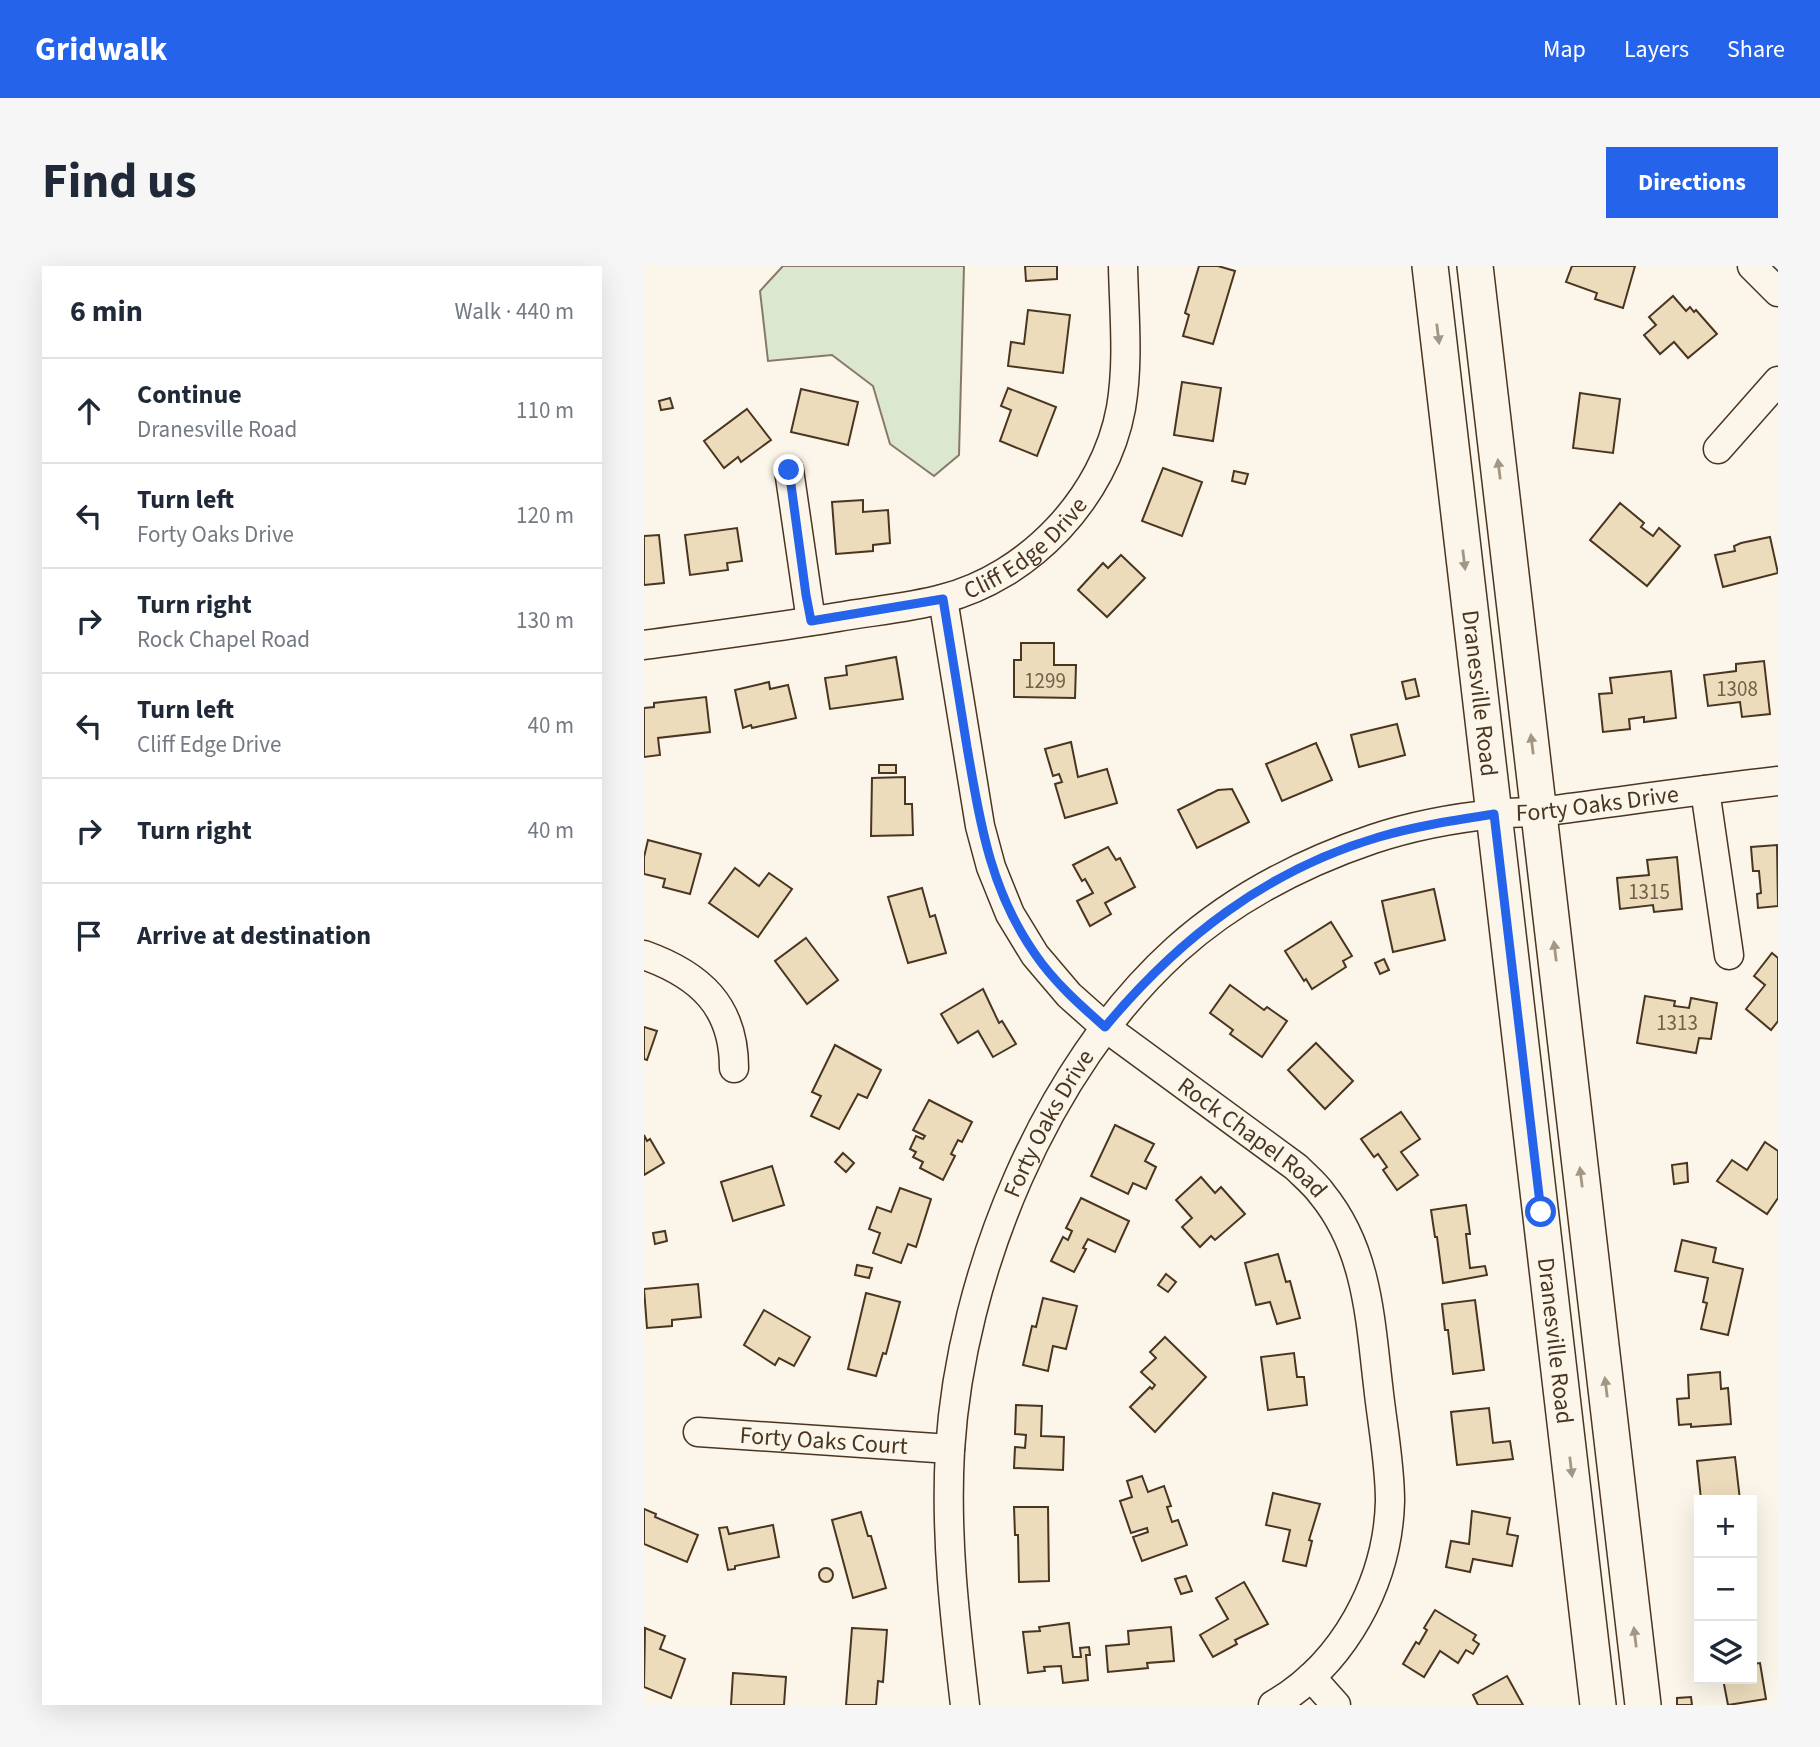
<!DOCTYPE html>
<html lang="en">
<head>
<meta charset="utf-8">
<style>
	:root { --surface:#fff; --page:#f6f6f7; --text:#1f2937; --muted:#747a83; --line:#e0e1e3; --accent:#2563eb }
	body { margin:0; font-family:"Source Sans 3",sans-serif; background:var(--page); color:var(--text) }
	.controls { position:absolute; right:21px; bottom:21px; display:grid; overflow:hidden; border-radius:0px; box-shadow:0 7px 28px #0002 }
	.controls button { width:63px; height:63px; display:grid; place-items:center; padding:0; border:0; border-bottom:2px solid var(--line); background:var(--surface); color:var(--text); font:35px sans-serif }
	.stop { position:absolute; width:21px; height:21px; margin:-16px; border:5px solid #2563eb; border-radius:50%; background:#fff }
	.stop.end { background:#2563eb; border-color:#fff; box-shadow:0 2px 7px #0008 }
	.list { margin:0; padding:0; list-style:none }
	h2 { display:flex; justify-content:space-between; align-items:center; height:91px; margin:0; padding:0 28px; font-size:30px }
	h2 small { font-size:23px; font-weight:400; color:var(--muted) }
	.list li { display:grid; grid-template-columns:46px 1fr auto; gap:21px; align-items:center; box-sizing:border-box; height:105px; padding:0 28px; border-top:2px solid var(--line) }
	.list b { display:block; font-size:26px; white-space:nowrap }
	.list p { margin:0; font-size:23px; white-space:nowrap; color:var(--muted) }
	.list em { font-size:23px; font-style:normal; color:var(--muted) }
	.icon { flex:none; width:38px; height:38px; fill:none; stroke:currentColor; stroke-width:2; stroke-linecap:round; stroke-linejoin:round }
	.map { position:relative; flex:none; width:1134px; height:1439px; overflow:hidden; border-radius:0px }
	header { display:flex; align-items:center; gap:42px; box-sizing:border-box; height:98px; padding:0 35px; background:var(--accent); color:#fff }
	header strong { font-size:33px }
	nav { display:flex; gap:38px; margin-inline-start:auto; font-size:24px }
	.intro { display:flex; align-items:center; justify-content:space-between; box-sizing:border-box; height:168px; padding:0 42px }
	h1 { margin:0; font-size:49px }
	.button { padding:18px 32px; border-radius:0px; background:var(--accent); color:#fff; font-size:24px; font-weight:700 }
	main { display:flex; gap:42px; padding:0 42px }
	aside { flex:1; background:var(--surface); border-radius:0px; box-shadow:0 7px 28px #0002 }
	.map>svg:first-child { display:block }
	.green { fill:#dce7d0; stroke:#887966; stroke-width:2 }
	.building { fill:#ecdcbc; stroke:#4a3520; stroke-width:2 }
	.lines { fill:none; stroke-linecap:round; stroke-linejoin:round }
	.minor-casing { stroke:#4a3520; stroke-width:31 }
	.major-casing { stroke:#4a3520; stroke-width:38 }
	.minor { stroke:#fbf6e9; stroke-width:28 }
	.major { stroke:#fbf6e9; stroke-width:35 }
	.oneway { fill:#a29684 }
	.route { stroke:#2563eb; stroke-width:9 }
	.labels { text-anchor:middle; stroke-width:5; stroke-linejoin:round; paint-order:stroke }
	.number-label { font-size:21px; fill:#725f47 }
	.street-label { font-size:24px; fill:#4a3520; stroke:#fbf6e9 }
</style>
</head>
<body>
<header>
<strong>Gridwalk</strong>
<nav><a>Map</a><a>Layers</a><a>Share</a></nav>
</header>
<div class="intro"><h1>Find us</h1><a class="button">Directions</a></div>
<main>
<aside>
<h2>6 min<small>Walk · 440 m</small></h2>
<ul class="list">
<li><svg class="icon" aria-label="ahead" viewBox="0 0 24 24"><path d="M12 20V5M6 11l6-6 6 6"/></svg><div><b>Continue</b><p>Dranesville Road</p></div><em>110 m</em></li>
<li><svg class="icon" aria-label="left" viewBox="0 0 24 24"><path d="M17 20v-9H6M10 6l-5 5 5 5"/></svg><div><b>Turn left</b><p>Forty Oaks Drive</p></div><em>120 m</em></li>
<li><svg class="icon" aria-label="right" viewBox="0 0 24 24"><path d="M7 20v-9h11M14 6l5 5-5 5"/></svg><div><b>Turn right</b><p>Rock Chapel Road</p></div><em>130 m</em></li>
<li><svg class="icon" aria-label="left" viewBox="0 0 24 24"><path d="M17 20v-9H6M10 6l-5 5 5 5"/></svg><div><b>Turn left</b><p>Cliff Edge Drive</p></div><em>40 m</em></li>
<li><svg class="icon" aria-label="right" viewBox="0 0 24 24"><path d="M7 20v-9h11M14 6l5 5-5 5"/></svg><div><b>Turn right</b></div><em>40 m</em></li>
<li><svg class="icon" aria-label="arrive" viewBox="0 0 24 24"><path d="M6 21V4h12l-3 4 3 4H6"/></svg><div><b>Arrive at destination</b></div></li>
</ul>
</aside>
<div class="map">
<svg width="1134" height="1439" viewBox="0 0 1134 1439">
	<rect width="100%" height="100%" fill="#fbf6e9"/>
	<path class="green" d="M139 0H320L315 189 290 210 246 178 229 120 188 89 124 95 116 25Z"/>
	<g class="building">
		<path d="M381 0H413V13L382 15Z"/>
		<path d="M555 0H574L591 5 569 78 539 70 545 49 541 47Z"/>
		<path d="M928 0H991L979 42 951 33 953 27 922 16Z"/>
		<path d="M1029 30 1042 45 1046 41 1050 46 1052 44 1073 68 1044 92 1030 76 1016 88 1000 69 1012 59 1005 51Z"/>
		<path d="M384 44 426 49 419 107 364 100 367 76 380 78Z"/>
		<path d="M538 116 577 122 569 175 530 169Z"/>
		<path d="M364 122 412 141 393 190 356 175 367 144 357 140Z"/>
		<path d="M157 123 214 136 204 179 147 166Z"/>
		<path d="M936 127 976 133 969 187 929 182Z"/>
		<path d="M26 132 29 142 17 144 15 135Z"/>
		<path d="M103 143 127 174 97 196 94 191 80 202 60 175Z"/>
		<path d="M519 202 558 216 538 270 498 255Z"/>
		<path d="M590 205 604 208 601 218 588 215Z"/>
		<path d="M219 234V246L244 244 246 277 229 279V285L192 288 188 236Z"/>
		<path d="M976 237 1000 257 997 261 1009 270 1015 262 1036 280 1003 320 946 274Z"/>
		<path d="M93 262 98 295 83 297 84 304 46 309 41 269Z"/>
		<path d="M15 269 20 317 0 319V270Z"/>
		<path d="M1126 271 1134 307 1079 321 1071 289 1091 285 1090 280 1097 277Z"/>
		<path d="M477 289 501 312 463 351 434 324 459 297 464 302Z"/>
		<path d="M377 377H410V399H432L431 432 370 431V394H377Z"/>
		<path d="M252 391 259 433 186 443 181 412 203 409 202 400Z"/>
		<path d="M1120 395 1126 448 1098 451 1096 436 1064 440 1060 409 1092 405V398Z"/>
		<path d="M1027 405 1032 452 1000 456V451L985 453 986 463 959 466 955 428 968 427 966 412Z"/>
		<path d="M771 413 775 430 762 433 758 416Z"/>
		<path d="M125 416 126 423 144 419 152 452 108 462 107 459 99 462 91 424Z"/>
		<path d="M62 431 66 466 14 472 16 489 0 491V442L10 441V437Z"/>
		<path d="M753 458 761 489 715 501 707 469Z"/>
		<path d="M427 476 434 511 463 503 473 537 421 552 411 518 418 516 415 508 409 510 401 483Z"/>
		<path d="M672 477 688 514 638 535 622 498Z"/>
		<rect x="235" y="499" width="17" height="8"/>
		<path d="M261 511V538H268L269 569 227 570 228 512Z"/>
		<path d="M588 523 605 556 553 582 534 544 574 524Z"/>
		<path d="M4 574 57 588 46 628 19 621 21 613 0 608V591Z"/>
		<path d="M1133 579 1134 640 1114 642 1113 628 1117 627 1115 605H1109L1107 581Z"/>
		<path d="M464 581 472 594 476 592 491 621 461 637 467 648 446 660 433 635 449 627 441 613 438 615 429 599Z"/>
		<path d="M1033 591 1038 643 1010 646 1009 639 976 643 973 612 1005 609 1003 594Z"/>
		<path d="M91 602 115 620 125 607 148 623 114 671 65 637Z"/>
		<path d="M278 622 286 651 291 649 302 687 264 697 244 631Z"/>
		<path d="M790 623 801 674 749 686 738 635Z"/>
		<path d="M687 656 708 690 699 695 702 701 668 723 662 713 660 715 641 685Z"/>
		<path d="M162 672 194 714 163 738 131 695Z"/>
		<path d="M1128 687 1134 692V755L1127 764 1102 743 1121 719 1110 710Z"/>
		<path d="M740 693 745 704 736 708 731 697Z"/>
		<path d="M586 719 620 744 623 741 643 755 618 791 586 768 589 764 566 747Z"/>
		<path d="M339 723 355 757 358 755 372 778 349 791 334 765 314 777 297 748Z"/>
		<path d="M1001 730 1031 735 1030 740 1045 742 1047 732 1073 737 1067 773 1055 772 1052 787 993 777Z"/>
		<path d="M0 761 13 765 3 794 0 793Z"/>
		<path d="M672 777 709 815 681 843 644 804Z"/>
		<path d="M191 779 237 804 223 832 214 828 195 863 167 850 177 830 168 826Z"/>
		<path d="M285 834 328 856 318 876 314 874 307 888 311 890 299 914 276 902 279 896 269 891 272 886 266 883 272 870 279 873 281 870 269 864Z"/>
		<path d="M757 846 776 873 757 886 774 909 753 924 739 904 743 901 734 888 730 891 717 873Z"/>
		<path d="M471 859 510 878 501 895 512 901 502 923 489 917 484 928 447 910Z"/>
		<path d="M0 869 3 875 6 873 20 897 0 909Z"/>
		<path d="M1121 876 1134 885V932L1123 948 1073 915 1088 894 1103 904Z"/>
		<path d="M199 887 210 897 202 906 191 896Z"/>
		<path d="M1043 897 1044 916 1030 918 1028 899Z"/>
		<path d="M128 900 140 939 89 955 77 916Z"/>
		<path d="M557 911 571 927 577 921 601 948 571 974 567 970 556 981 538 961 548 952 532 934Z"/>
		<path d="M256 922 287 933 272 981 264 978 257 997 229 987 236 967 225 963 233 941 247 946Z"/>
		<path d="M437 932 485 955 471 986 444 973 439 982 442 983 430 1006 407 995 419 971 424 974 428 965 422 962Z"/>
		<path d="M822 939 826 968H822L826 1002 841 1000 843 1009 799 1017 793 971H791L787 944Z"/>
		<path d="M21 965 23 975 11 978 9 967Z"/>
		<path d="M1038 974 1072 982 1069 996 1099 1003 1084 1069 1057 1063 1063 1037 1059 1036 1064 1012 1031 1005Z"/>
		<path d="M634 988 642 1016 646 1015 656 1052 633 1058 626 1036 612 1039 601 997Z"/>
		<path d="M213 999 228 1002 225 1012 211 1009Z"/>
		<path d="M522 1008 532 1016 524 1026 514 1019Z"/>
		<path d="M54 1018 57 1051 28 1054V1060L3 1062 0 1023Z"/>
		<path d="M222 1027 256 1036 242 1088 239 1087 232 1110 204 1103Z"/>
		<path d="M399 1032 433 1040 422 1083 409 1080 404 1105 379 1099 388 1060 392 1061Z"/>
		<path d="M831 1034 840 1104 809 1108 804 1064H801L798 1038Z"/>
		<path d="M120 1044 166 1071 150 1100 135 1092 131 1099 100 1079Z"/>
		<path d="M521 1071 562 1111 511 1166 486 1141 506 1121 508 1123 511 1119 497 1106 512 1092 506 1086Z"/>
		<path d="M650 1087 653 1111H660L663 1139 624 1144 617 1091Z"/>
		<path d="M1076 1106 1077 1123 1084 1122 1087 1158 1047 1161V1158L1035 1159 1033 1133 1045 1132 1044 1109Z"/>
		<path d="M372 1139 398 1140 397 1170 420 1171 419 1204 370 1202 371 1181 381 1182 382 1169 371 1168Z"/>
		<path d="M845 1142 849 1177 866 1175 869 1193 813 1199 807 1146Z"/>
		<path d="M1091 1191 1096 1234H1071L1070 1231 1057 1233 1053 1195Z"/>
		<path d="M498 1210 504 1226 520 1220 527 1240 523 1241 528 1256 534 1254 543 1279 498 1295 489 1271 504 1266 503 1262 487 1267 476 1235 488 1231 483 1215Z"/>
		<path d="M629 1227 676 1238 665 1274 668 1275 662 1300 639 1295 646 1264 622 1259Z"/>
		<path d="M370 1241H404L405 1315 375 1316 374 1269H371Z"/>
		<path d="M0 1243 12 1248 11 1251 54 1269 43 1296 0 1278Z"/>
		<path d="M828 1245 866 1252 863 1268 874 1270 868 1300 829 1293 826 1306 802 1301 807 1275 825 1278Z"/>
		<path d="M217 1246 224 1270H227L242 1322 209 1332 188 1254Z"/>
		<path d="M129 1259 135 1291 91 1300V1303L84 1304 75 1262 83 1261 85 1268Z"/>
		<circle cx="182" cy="1309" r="7"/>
		<path d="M542 1310 548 1325 537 1328 531 1313Z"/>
		<path d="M600 1316 624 1358 591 1374 593 1378 569 1391 556 1369 584 1353 572 1332Z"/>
		<path d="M791 1344 832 1369 829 1374 835 1378 829 1388 822 1384 814 1397 796 1385 780 1411 759 1398 772 1376 775 1378 783 1364 780 1362Z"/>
		<path d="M425 1357 429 1391H437L436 1382 445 1381 446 1389H442L444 1414 419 1417 417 1400 400 1401 401 1405 384 1407 379 1366 396 1365 395 1361Z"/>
		<path d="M527 1361 530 1395 503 1397 504 1402 464 1406 462 1380 485 1378 484 1365Z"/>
		<path d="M1 1362 21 1370 16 1383 41 1393 27 1432 0 1421Z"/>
		<path d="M208 1362 243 1364 239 1416 234 1415 232 1439H202Z"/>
		<path d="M1108 1394V1398L1116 1397 1122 1433 1084 1439 1079 1413H1108Z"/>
		<path d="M89 1407 142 1411 140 1439H87Z"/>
		<path d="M863 1410 879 1439H834L829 1429Z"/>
		<path d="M1047 1431 1048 1439H1033V1432Z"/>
	</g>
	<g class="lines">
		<defs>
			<g id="minor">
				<path d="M1108 0 1134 26"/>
				<path d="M1074 183 1134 115"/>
				<path d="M145 204 167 355"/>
				<path id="s1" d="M299 333 336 560 347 601 366 648 391 689 425 729 461 761 652 901C661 910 671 918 678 928 723 983 726 1051 734 1119 738 1157 746 1197 746 1235 744 1316 700 1398 629 1439"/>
				<path id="s2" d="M0 379C65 370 129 362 194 351 228 345 264 342 298 333 385 311 461 231 477 142 485 95 480 48 479 0"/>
				<path d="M1061 524 1085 689"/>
				<path d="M0 689C56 709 90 740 90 802"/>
				<path id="s3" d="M54 1166 306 1183"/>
				<path d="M667 1411 692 1439"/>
				<path id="s4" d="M321 1439C311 1354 301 1270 306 1184 317 1008 401 802 533 683 590 632 658 597 729 573 768 560 811 552 851 548 868 546 885 547 902 545 979 535 1057 524 1134 515"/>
			</g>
			<g id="major">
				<path id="s5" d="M786 0 954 1439"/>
				<path d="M831 0 999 1439"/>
			</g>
		</defs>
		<use href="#minor" class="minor-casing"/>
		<use href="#major" class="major-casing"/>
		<use href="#minor" class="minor"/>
		<use href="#major" class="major"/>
	</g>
	<defs><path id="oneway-solid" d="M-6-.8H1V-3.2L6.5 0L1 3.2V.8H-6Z" transform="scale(1.75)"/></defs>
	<g class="oneway">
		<use href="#oneway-solid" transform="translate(794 68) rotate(83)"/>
		<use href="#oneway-solid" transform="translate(855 203) rotate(-97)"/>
		<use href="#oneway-solid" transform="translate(820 294) rotate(83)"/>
		<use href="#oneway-solid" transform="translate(888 478) rotate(-97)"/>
		<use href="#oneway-solid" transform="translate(911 685) rotate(-97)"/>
		<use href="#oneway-solid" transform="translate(937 911) rotate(-97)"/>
		<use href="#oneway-solid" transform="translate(962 1121) rotate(-97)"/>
		<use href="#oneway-solid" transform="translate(927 1201) rotate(83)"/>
		<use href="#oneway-solid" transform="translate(991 1371) rotate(-97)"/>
	</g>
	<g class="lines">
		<path class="route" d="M145 204 162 329 167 355 299 333C307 383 315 432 323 481 336 556 346 624 391 688 410 716 436 739 461 761 535 672 623 604 735 571 772 560 812 554 850 548L897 946"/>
	</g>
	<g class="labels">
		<g class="number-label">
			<text x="401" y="422">1299</text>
			<text x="1093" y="430">1308</text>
			<text x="1005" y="633">1315</text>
			<text x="1033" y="764">1313</text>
		</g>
		<g class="street-label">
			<text dy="8" stroke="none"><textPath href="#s2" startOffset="401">Cliff Edge Drive</textPath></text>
			<text dy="8" stroke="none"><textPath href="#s5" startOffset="430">Dranesville Road</textPath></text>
			<text dy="8" stroke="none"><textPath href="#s4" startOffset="1272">Forty Oaks Drive</textPath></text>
			<text dy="8" stroke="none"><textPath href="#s4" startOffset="600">Forty Oaks Drive</textPath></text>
			<text dy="8" stroke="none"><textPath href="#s1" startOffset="656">Rock Chapel Road</textPath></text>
			<text dy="8" stroke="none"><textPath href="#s5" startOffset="1082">Dranesville Road</textPath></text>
			<text dy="8" stroke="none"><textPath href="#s3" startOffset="126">Forty Oaks Court</textPath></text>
		</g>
	</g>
</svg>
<div class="controls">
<button>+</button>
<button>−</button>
<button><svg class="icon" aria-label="layers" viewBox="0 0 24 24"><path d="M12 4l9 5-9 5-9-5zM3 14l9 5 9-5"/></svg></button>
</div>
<div class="stop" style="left:897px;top:946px"></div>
<div class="stop end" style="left:145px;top:204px"></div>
</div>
</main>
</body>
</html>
